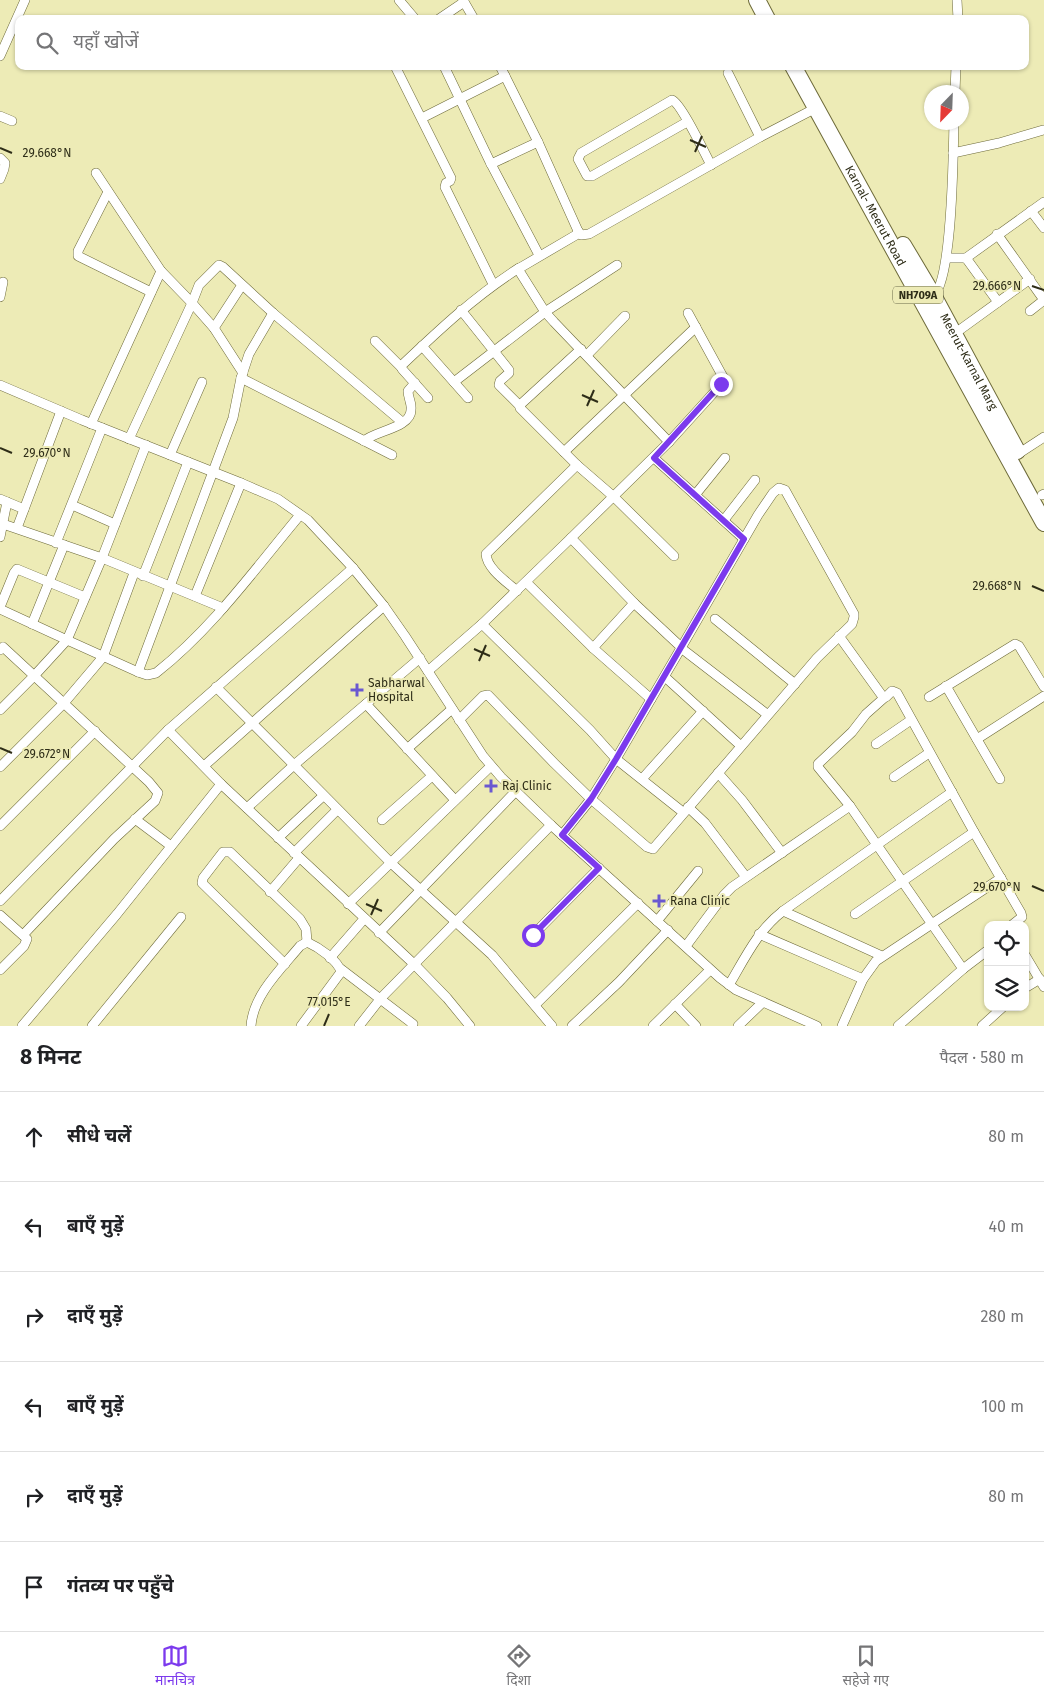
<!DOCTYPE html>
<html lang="hi">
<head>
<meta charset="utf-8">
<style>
	:root { --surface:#fff; --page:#f6f6f6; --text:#202124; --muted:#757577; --line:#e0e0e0; --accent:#7c3aed }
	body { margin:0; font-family:"Fira Sans","Noto Sans Devanagari",sans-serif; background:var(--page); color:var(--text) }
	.controls { position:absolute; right:15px; bottom:15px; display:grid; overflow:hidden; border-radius:10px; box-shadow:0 1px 4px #0004 }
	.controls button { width:45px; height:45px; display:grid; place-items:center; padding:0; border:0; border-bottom:1px solid var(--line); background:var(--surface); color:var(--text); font:25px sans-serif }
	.compass { position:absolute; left:924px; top:85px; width:45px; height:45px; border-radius:50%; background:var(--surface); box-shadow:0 1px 4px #0004; rotate:203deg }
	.stop { position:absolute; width:15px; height:15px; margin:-11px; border:4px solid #7c3aed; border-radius:50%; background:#fff }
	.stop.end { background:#7c3aed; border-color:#fff; box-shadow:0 1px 5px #0008 }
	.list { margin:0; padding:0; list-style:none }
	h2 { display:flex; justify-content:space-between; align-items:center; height:65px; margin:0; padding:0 20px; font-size:21px }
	h2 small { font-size:16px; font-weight:400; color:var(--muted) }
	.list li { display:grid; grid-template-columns:32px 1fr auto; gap:15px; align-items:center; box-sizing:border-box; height:90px; padding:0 20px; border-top:1px solid var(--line) }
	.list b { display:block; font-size:19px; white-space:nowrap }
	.list em { font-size:16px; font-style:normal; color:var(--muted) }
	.icon { flex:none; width:28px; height:28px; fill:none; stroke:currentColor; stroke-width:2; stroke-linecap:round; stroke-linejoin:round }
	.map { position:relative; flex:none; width:1044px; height:1026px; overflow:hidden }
	.search { position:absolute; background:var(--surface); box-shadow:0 1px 4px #0004; left:15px; right:15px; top:15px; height:55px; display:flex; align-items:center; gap:12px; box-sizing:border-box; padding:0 18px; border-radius:10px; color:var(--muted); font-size:19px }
	.sheet { height:605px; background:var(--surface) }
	nav { display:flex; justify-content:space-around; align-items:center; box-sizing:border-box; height:70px; border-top:1px solid var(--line); background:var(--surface); font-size:14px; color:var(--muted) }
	nav a { display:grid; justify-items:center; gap:2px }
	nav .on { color:var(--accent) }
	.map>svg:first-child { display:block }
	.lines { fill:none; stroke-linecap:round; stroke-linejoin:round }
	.street-casing { stroke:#6d6a3a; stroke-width:10 }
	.highway-casing { stroke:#6d6a3a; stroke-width:18 }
	.street { stroke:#fff; stroke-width:9 }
	.highway { stroke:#fff; stroke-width:16 }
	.route { stroke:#7c3aed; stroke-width:6 }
	.ticks { fill:none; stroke:#2e2d18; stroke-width:2 }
	.poi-dot { fill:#6a58d1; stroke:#edebb6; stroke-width:2 }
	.labels { text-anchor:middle; stroke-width:4; stroke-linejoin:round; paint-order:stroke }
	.shield { fill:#edebb6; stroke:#676647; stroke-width:1 }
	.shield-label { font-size:11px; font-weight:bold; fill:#2e2d18 }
	.street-label { font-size:12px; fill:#2e2d18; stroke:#edebb6 }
	.poi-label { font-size:12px; fill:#2e2d18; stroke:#edebb6; text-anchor:start }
	.ticks-label { font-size:12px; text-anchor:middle; fill:#2e2d18; stroke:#edebb6; stroke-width:4; stroke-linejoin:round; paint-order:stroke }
</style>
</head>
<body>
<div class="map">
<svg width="1044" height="1026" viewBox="0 0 1044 1026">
	<rect width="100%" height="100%" fill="#edebb6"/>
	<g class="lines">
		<defs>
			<g id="street">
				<path d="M399 0 415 19"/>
				<path d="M463 0 474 19"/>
				<path d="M957 0 958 19"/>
				<path d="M439 19 464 2"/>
				<path d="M0 56 25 0"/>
				<path d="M395 66 451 178 450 181 446 183 445 187 493 284"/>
				<path d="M444 66 491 164 539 255"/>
				<path d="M500 66 538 142 578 231 576 235 518 269 545 312 554 322 669 442 571 538"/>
				<path d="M728 73 760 137"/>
				<path d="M955 92 956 66"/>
				<path d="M0 116 12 121"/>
				<path d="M422 118 505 76"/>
				<path d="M687 122 592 176H587L578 159 581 153 672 100C681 103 705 154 711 165"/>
				<path d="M953 153 999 143 1043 130"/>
				<path d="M0 158 5 163 4 169 0 179"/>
				<path d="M491 164 538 142"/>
				<path d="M96 173 161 271 192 303 214 328 243 373"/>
				<path d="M108 192 78 251V256L151 292"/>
				<path d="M1031 211 1044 228"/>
				<path d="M578 231 581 235 589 234 760 137 816 108"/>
				<path d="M997 234 1044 300"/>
				<path d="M947 258H966L1044 202"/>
				<path d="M966 258 998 302"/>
				<path d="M0 297 3 282"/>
				<path d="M932 298C953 283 953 153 954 122"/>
				<path d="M461 310 509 370V373L500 381 499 385 520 406"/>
				<path d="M1030 311 1044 300"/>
				<path d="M214 328 242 285"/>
				<path d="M954 334 1030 279"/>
				<path d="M375 341 401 367"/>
				<path d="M422 346 468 398"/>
				<path d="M581 349 521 404 520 408 577 465 614 497 674 556"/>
				<path d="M587 355 625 316"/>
				<path d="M241 378 392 455"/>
				<path d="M454 382 545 312 617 265"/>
				<path d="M0 385 82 420 241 483 278 499 308 520 353 568 384 606 405 636 483 756 501 777 551 825 720 978 736 990 817 1026"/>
				<path d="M428 398 402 369V365C439 330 475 296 519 268"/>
				<path d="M91 424 161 271"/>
				<path d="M129 439 192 303 199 285 219 265 223 267 273 313 402 422"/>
				<path d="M364 441C374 431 411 428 411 410 412 403 408 398 408 391L415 383"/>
				<path d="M669 442 718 388 723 377 688 313"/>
				<path d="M564 452 696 327"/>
				<path d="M1018 454 1044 437"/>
				<path d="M170 455 202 382"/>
				<path d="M654 458 744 539"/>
				<path d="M695 495 725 458"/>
				<path d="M1042 495 1044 494"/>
				<path d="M0 499 24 509"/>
				<path d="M72 505 115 524"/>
				<path d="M724 520 755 480"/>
				<path d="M3 524 102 558 223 608"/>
				<path d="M17 528 61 411"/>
				<path d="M0 537 7 502"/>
				<path d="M56 543 102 428"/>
				<path d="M143 576 188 462"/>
				<path d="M526 582 593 648"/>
				<path d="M517 591C507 582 487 569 486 554L577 465"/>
				<path d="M195 596 241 483"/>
				<path d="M0 607 14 573 17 569 85 597"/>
				<path d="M0 609 67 640 102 558 146 445"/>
				<path d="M715 619 795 684"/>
				<path d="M32 624 64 545"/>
				<path d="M482 624 590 730 616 759 681 648"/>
				<path d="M839 636 883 697H886L892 691 897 693 974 832 1021 913 1022 917 1012 925"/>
				<path d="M0 650 3 647 149 782 158 793 155 801 114 839 23 935"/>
				<path d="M428 671 482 624 571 538 634 603"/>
				<path d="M138 672 233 418 241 378 249 354 273 313"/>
				<path d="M665 677 741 746"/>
				<path d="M946 686 1000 779"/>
				<path d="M216 687 294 765 420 658"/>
				<path d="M929 697 1015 644 1019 646 1044 687"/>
				<path d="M651 699 593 648 634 603 681 647"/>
				<path d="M366 704 455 800"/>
				<path d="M0 710 34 676 67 640 138 672 147 675 156 673C212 629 255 569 300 515"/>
				<path d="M459 720 483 696 488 695 554 763 591 799 562 835"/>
				<path d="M168 730 353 568"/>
				<path d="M977 739 1044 696"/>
				<path d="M876 744 911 720"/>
				<path d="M407 749 452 709"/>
				<path d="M204 766 384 606"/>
				<path d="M0 767 64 703 103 657 134 573"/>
				<path d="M718 773 742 800 782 853"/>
				<path d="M894 777 929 753"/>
				<path d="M642 779 703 711"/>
				<path d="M850 806 818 767V764L852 732 866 714 884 698"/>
				<path d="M688 807 705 823 746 877"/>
				<path d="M247 808 294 765 391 863 492 955 552 1026"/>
				<path d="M684 813 616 759 591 799 647 847 653 849 817 658 852 624 854 617V614L785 490 779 488 773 493 758 515 681 648 768 715"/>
				<path d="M135 819 171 846"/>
				<path d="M382 820 432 776"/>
				<path d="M0 826 95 731"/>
				<path d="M278 838 323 796"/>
				<path d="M294 853 337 810"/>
				<path d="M270 892 299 858"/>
				<path d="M0 901 168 730 221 784"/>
				<path d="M348 904 491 766"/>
				<path d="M783 911 952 792"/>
				<path d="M855 914 974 832"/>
				<path d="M0 915 27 939 24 946 0 970"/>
				<path d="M657 921 698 871"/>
				<path d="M379 933 515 792"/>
				<path d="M759 934 863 979"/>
				<path d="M533 935 599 868"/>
				<path d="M686 946 724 895 732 887 850 806 963 969"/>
				<path d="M1025 955 1044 987"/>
				<path d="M330 958 364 919"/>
				<path d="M285 964 202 883 203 878 223 852H230L300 919 306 929 307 942"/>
				<path d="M341 969 413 1024 412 1026"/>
				<path d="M729 985C745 958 758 930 783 911L882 956"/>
				<path d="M1025 988 1040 979"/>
				<path d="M675 1004 696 1026"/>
				<path d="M535 1005 638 903"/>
				<path d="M22 1026 117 914 221 784 415 965 447 998 470 1026"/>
				<path d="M92 1026 181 917"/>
				<path d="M251 1026C253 995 281 969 300 946L307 942C318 947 338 960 341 972L301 1026"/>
				<path d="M359 1026 381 998 551 825"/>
				<path d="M572 1026 619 982 668 930"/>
				<path d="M653 1026 710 970"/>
				<path d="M738 1026 763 1002"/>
				<path d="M842 1026 863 979 876 961 1001 878"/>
				<path d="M898 1026 963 969 988 950"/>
				<path d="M982 1026 1003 1007"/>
			</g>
			<g id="highway">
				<path d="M757 0 767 19"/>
				<path id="s1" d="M793 66 1044 523"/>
				<path id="s2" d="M903 245 934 297 1017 451"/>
			</g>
		</defs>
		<use href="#street" class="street-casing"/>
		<use href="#highway" class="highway-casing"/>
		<use href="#street" class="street"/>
		<use href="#highway" class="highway"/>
	</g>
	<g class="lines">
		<path class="route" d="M533 935 599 868 562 835 591 799 616 759 744 539 654 458 721 384"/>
	</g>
	<path class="ticks" d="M690 140 706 147M0 148 12 153M695 152 702 136M1032 286 1044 290M582 395 598 402M587 406 594 390M0 448 12 453M1032 586 1044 591M474 649 490 656M479 661 486 645M0 748 12 753M1032 886 1044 891M366 904 382 911M371 915 378 899M324 1026 329 1014"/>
	<g class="poi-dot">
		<path d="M354.5 682.5h5v5h5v5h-5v5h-5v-5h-5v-5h5z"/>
		<path d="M488.5 778.5h5v5h5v5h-5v5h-5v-5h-5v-5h5z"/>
		<path d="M656.5 893.5h5v5h5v5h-5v5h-5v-5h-5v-5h5z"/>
	</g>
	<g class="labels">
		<rect class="shield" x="893" y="286.5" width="50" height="17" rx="4"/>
		<g class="shield-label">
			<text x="918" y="299">NH709A</text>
		</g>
		<g class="street-label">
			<text dy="4" stroke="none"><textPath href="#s1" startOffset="171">Karnal- Meerut Road</textPath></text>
			<text dy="4" stroke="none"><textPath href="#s2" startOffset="134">Meerut-Karnal Marg</textPath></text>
		</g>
		<g class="poi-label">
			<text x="368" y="687">Sabharwal<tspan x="368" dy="14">Hospital</tspan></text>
			<text x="502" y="790">Raj Clinic</text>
			<text x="670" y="905">Rana Clinic</text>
		</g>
	</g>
	<g class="ticks-label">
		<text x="47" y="157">29.668°N</text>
		<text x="997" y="290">29.666°N</text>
		<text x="47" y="457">29.670°N</text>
		<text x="997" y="590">29.668°N</text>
		<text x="47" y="758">29.672°N</text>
		<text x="997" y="891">29.670°N</text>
		<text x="329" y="1006">77.015°E</text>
	</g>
</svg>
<div class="controls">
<button><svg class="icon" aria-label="locate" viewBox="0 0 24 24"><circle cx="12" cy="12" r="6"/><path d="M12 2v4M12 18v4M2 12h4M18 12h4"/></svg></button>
<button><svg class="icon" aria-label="layers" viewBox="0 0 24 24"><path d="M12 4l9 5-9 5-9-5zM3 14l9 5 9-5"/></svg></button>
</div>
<svg class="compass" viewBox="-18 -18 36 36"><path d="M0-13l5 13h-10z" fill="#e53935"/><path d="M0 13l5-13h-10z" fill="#757577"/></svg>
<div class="stop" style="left:533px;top:935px"></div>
<div class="stop end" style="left:721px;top:384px"></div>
<div class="search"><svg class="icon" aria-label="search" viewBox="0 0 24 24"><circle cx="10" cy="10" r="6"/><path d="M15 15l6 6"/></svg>यहाँ खोजें</div>
</div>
<section class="sheet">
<h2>8 मिनट<small>पैदल · 580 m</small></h2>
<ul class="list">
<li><svg class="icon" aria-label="ahead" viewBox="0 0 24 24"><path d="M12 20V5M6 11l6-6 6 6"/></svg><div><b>सीधे चलें</b></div><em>80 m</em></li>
<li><svg class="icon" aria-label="left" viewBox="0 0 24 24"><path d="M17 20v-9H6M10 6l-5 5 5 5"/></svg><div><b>बाएँ मुड़ें</b></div><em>40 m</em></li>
<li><svg class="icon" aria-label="right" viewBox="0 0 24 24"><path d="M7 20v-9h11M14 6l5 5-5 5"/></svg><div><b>दाएँ मुड़ें</b></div><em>280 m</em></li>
<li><svg class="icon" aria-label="left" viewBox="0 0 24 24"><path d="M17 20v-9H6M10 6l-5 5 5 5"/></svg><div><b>बाएँ मुड़ें</b></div><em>100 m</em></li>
<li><svg class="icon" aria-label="right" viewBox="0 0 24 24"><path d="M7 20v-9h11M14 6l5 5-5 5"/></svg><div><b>दाएँ मुड़ें</b></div><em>80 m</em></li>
<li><svg class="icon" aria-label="arrive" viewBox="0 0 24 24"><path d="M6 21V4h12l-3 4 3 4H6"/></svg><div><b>गंतव्य पर पहुँचे</b></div></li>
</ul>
</section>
<nav>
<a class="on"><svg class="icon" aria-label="map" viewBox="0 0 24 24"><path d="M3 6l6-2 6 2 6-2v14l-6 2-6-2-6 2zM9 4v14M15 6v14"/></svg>मानचित्र</a>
<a><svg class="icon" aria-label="directions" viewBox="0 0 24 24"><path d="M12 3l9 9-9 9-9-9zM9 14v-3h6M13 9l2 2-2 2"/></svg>दिशा</a>
<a><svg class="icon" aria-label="saved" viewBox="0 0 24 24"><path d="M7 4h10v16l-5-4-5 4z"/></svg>सहेजे गए</a>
</nav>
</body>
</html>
